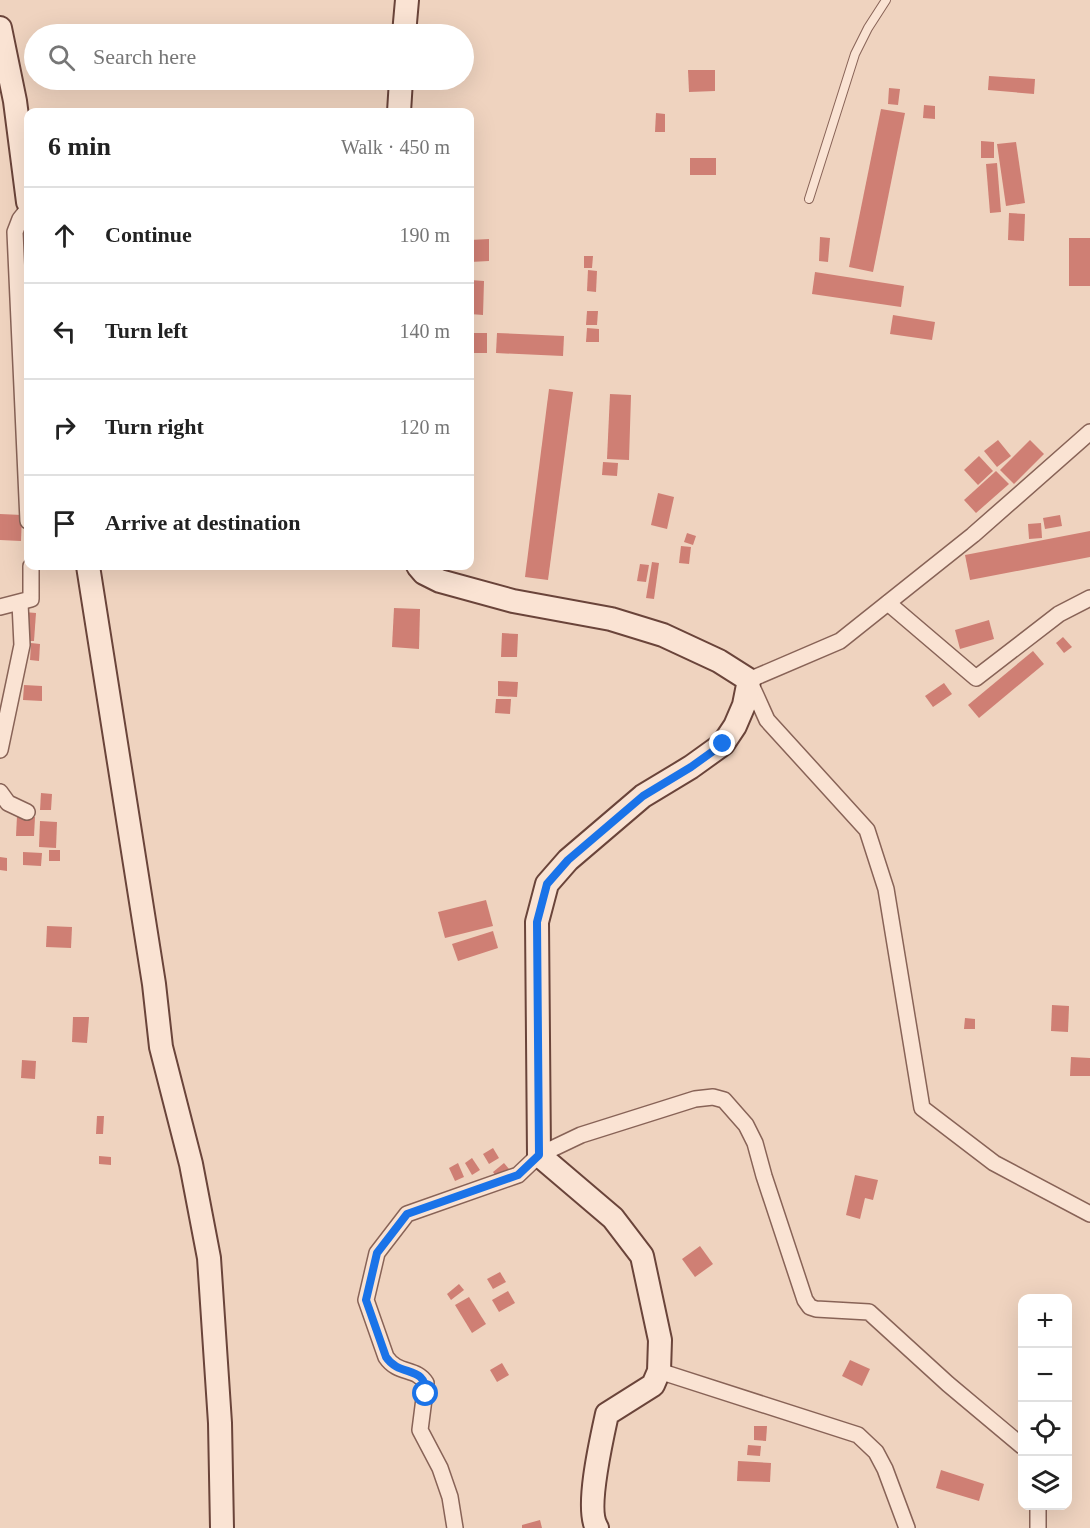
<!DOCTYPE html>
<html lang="en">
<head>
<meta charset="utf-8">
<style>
	:root { --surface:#fff; --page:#f2f2f2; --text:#222; --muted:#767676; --line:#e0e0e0 }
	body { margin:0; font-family:"Times New Roman",serif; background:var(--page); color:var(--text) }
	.controls { position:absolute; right:18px; bottom:18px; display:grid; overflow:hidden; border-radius:12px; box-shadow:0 6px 24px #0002 }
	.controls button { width:54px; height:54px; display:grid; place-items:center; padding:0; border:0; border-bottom:2px solid var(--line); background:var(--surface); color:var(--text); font:30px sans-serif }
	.stop { position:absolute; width:18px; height:18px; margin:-14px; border:4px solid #1a73e8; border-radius:50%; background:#fff }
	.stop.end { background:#1a73e8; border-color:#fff; box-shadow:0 2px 6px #0008 }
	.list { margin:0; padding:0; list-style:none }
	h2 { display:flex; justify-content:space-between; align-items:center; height:78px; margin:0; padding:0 24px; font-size:26px }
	h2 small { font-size:20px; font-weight:400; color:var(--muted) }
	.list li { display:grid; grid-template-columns:39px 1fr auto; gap:18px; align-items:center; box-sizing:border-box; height:96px; padding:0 24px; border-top:2px solid var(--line) }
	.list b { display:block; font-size:22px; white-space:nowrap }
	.list em { font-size:20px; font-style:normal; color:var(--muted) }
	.icon { flex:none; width:33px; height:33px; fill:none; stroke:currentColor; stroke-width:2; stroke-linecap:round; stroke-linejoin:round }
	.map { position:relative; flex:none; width:1090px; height:1528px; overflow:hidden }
	.search { position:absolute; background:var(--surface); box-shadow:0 6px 24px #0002; left:24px; top:24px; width:450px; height:66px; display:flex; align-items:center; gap:15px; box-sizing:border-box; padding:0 21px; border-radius:33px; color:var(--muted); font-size:22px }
	.panel { position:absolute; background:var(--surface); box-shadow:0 6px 24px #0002; left:24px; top:108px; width:450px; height:462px; border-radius:12px }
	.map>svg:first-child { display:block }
	.building { fill:#cf7f74 }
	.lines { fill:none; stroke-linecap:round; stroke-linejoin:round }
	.lane-casing { stroke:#886357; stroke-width:10 }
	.street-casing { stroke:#886357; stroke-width:18 }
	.secondary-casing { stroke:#6a443a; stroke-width:26 }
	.lane { stroke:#fae3d3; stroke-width:8 }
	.street { stroke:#fae3d3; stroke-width:15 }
	.secondary { stroke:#fae3d3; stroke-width:22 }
	.route { stroke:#1a73e8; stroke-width:8 }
</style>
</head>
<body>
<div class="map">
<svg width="1090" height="1528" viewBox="0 0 1090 1528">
	<rect width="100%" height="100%" fill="#efd3bf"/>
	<g class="building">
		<path d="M688 70H715V91L689 92Z"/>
		<path d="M989 76 1035 79 1034 94 988 90Z"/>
		<path d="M889 88 900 89 898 105 888 104Z"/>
		<path d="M924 105 935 106V119L923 118Z"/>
		<path d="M881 109 905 113 873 272 849 267Z"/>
		<path d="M656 113 665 114V132H655Z"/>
		<path d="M981 141 994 142V158H981Z"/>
		<path d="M1016 142 1025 203 1006 206 997 144Z"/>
		<rect x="690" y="158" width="26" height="17"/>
		<path d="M997 163 1001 212 990 213 986 164Z"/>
		<path d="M1009 213 1025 214 1024 241 1008 240Z"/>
		<path d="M820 237 830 238 828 262 819 261Z"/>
		<rect x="1069" y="238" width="21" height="48"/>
		<path d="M489 239V261L470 262V240Z"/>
		<path d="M584 256H593L592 268H584Z"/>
		<path d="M588 270 597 271 596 292 587 291Z"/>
		<path d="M815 272 904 286 901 307 812 294Z"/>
		<path d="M470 280 484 281 483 315 470 314Z"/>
		<path d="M587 311H598L597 325H586Z"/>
		<path d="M893 315 935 322 932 340 890 334Z"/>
		<path d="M587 328 599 329V342H586Z"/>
		<rect x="470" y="333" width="17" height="20"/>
		<path d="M497 333 564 336 563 356 496 353Z"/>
		<path d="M549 389 573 392 548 580 525 577Z"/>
		<path d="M610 394 631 395 629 460 607 459Z"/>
		<path d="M998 440 1011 456 997 467 984 451Z"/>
		<path d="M1030 440 1044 454 1014 484 1000 470Z"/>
		<path d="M979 456 993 471 978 485 964 470Z"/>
		<path d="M603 462 618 463 617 476 602 475Z"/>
		<path d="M996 471 1009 484 976 513 964 500Z"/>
		<path d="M658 493 674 497 667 529 651 525Z"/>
		<path d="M0 514 22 515 21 541 0 540Z"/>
		<path d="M1060 515 1062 526 1045 529 1043 518Z"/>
		<path d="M1041 523 1042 538 1029 539 1028 524Z"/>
		<path d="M1090 531V557L970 580 965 555Z"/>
		<path d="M687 533 696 536 693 545 684 542Z"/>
		<path d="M681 546 691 547 689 564 679 563Z"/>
		<path d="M652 562 659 563 654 599 646 598Z"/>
		<path d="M640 564 649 565 646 582 637 581Z"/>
		<path d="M394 608 420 609 419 649 392 647Z"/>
		<path d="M24 612 36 613 34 641H23Z"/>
		<path d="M989 620 994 639 960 649 955 630Z"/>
		<path d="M502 633 518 634 517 657H501Z"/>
		<path d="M1063 637 1072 647 1064 653 1056 643Z"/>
		<path d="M31 643 40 644 39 661 30 660Z"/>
		<path d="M1033 651 1044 664 979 718 968 705Z"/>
		<path d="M498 681 518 682 517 697 498 696Z"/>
		<path d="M944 683 952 694 933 707 925 696Z"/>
		<path d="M24 685 42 686V701L23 700Z"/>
		<path d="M496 699H511L510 714 495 713Z"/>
		<path d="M41 793 52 794 51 810H40Z"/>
		<path d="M17 816 35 817 34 836H16Z"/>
		<path d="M40 821 57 822 56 848 39 847Z"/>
		<rect x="49" y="850" width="11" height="11"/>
		<path d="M23 852 42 853 41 866 23 865Z"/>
		<path d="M0 857 7 858V871L0 870Z"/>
		<path d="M486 900 493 926 445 938 438 912Z"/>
		<path d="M47 926 72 927 71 948 46 947Z"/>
		<path d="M493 931 498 948 458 961 452 944Z"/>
		<path d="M1052 1005 1069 1006 1068 1032 1051 1031Z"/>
		<path d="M73 1017H89L87 1043 72 1042Z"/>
		<path d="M965 1018 975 1019V1029H964Z"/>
		<path d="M1071 1057 1090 1058V1076H1070Z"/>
		<path d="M22 1060 36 1061 35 1079 21 1078Z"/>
		<path d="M97 1116H104L103 1134H96Z"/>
		<path d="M493 1148 499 1158 489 1164 483 1154Z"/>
		<path d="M99 1156 111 1157V1165L99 1164Z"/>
		<path d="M472 1158 480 1170 472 1175 465 1163Z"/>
		<path d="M458 1163 464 1177 455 1181 449 1168Z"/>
		<path d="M504 1163 509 1169 497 1178 493 1172Z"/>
		<path d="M855 1175 878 1180 873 1200 865 1198 860 1219 846 1215Z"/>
		<path d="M700 1246 713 1264 695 1277 682 1259Z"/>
		<path d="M500 1272 506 1282 493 1289 487 1279Z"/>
		<path d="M459 1284 464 1290 451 1300 447 1294Z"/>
		<path d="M508 1291 515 1303 499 1312 492 1300Z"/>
		<path d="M469 1297 486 1324 472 1333 455 1305Z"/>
		<path d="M850 1360 870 1369 862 1386 842 1376Z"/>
		<path d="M502 1363 509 1375 497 1382 490 1370Z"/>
		<path d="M754 1426H767L766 1441 754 1440Z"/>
		<path d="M748 1445 761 1446 760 1456 747 1455Z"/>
		<path d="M738 1461 771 1463 770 1482 737 1481Z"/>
		<path d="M941 1470 984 1484 979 1501 936 1488Z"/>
		<path d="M540 1520 542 1528H522V1525Z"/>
	</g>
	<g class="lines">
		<defs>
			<path id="lane" d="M809 199 855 54 868 28 886 0"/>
			<g id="street">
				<path d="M28 209 20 219 15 232 28 521"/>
				<path d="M1090 432 973 535 840 641 749 680 767 720 867 830 886 889 922 1108 994 1163 1090 1214"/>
				<path d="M888 603 976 678 1059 614 1090 598"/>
				<path d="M0 607 31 599V566"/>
				<path d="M0 750 22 645 20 603"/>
				<path d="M0 792 8 803 27 812"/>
				<path d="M659 1371 858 1435 876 1452 885 1469 907 1528"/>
				<path d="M1038 1506V1528"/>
				<path d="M455 1528 450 1497 440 1468 420 1430 426 1383C416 1367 398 1375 386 1357L366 1300 377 1253 407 1214 518 1175 539 1155 581 1135 695 1099 713 1097 724 1100 746 1125 755 1143 764 1176 805 1300 810 1307 816 1309 869 1312 948 1384 1022 1446"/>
			</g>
			<g id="secondary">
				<path d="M0 28 15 101 28 202"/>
				<path d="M404 34 407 0"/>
				<path d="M399 112 401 80"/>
				<path d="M88 566 154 984 161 1047 191 1164 209 1258 220 1423 222 1528"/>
				<path d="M418 566 424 573 440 581 513 601 611 619 663 635 719 661 749 680 744 705 735 726 723 744 691 767 643 796 568 860 547 884 537 922 539 1155 613 1218 642 1256 660 1340 659 1371 653 1385 607 1414C602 1437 585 1510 597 1528"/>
			</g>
		</defs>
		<use href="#lane" class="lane-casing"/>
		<use href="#street" class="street-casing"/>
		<use href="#secondary" class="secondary-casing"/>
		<use href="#lane" class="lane"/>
		<use href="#street" class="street"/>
		<use href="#secondary" class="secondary"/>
	</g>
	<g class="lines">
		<path class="route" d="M426 1394C426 1364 400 1378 386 1357L366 1300 377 1253 407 1214 518 1175 539 1155 537 922 547 884 568 860 643 796 691 767 723 744"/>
	</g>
</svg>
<div class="controls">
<button>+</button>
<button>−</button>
<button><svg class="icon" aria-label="locate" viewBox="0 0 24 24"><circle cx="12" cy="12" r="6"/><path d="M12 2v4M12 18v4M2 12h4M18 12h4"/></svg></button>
<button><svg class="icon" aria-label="layers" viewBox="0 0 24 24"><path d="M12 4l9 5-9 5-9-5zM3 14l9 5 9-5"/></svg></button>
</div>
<div class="stop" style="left:426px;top:1394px"></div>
<div class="stop end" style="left:723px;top:744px"></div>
<div class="search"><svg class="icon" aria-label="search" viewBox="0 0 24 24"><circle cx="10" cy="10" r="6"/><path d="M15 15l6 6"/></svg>Search here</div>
<section class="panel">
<h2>6 min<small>Walk · 450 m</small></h2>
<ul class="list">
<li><svg class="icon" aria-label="ahead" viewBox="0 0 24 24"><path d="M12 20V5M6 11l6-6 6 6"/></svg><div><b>Continue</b></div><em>190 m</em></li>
<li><svg class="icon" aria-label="left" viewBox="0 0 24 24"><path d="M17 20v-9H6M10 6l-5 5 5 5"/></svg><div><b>Turn left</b></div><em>140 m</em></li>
<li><svg class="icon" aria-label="right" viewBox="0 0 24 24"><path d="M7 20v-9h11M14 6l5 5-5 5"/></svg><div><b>Turn right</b></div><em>120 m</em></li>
<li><svg class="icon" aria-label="arrive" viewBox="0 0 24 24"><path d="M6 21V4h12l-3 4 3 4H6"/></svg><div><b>Arrive at destination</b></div></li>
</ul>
</section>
</div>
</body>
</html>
